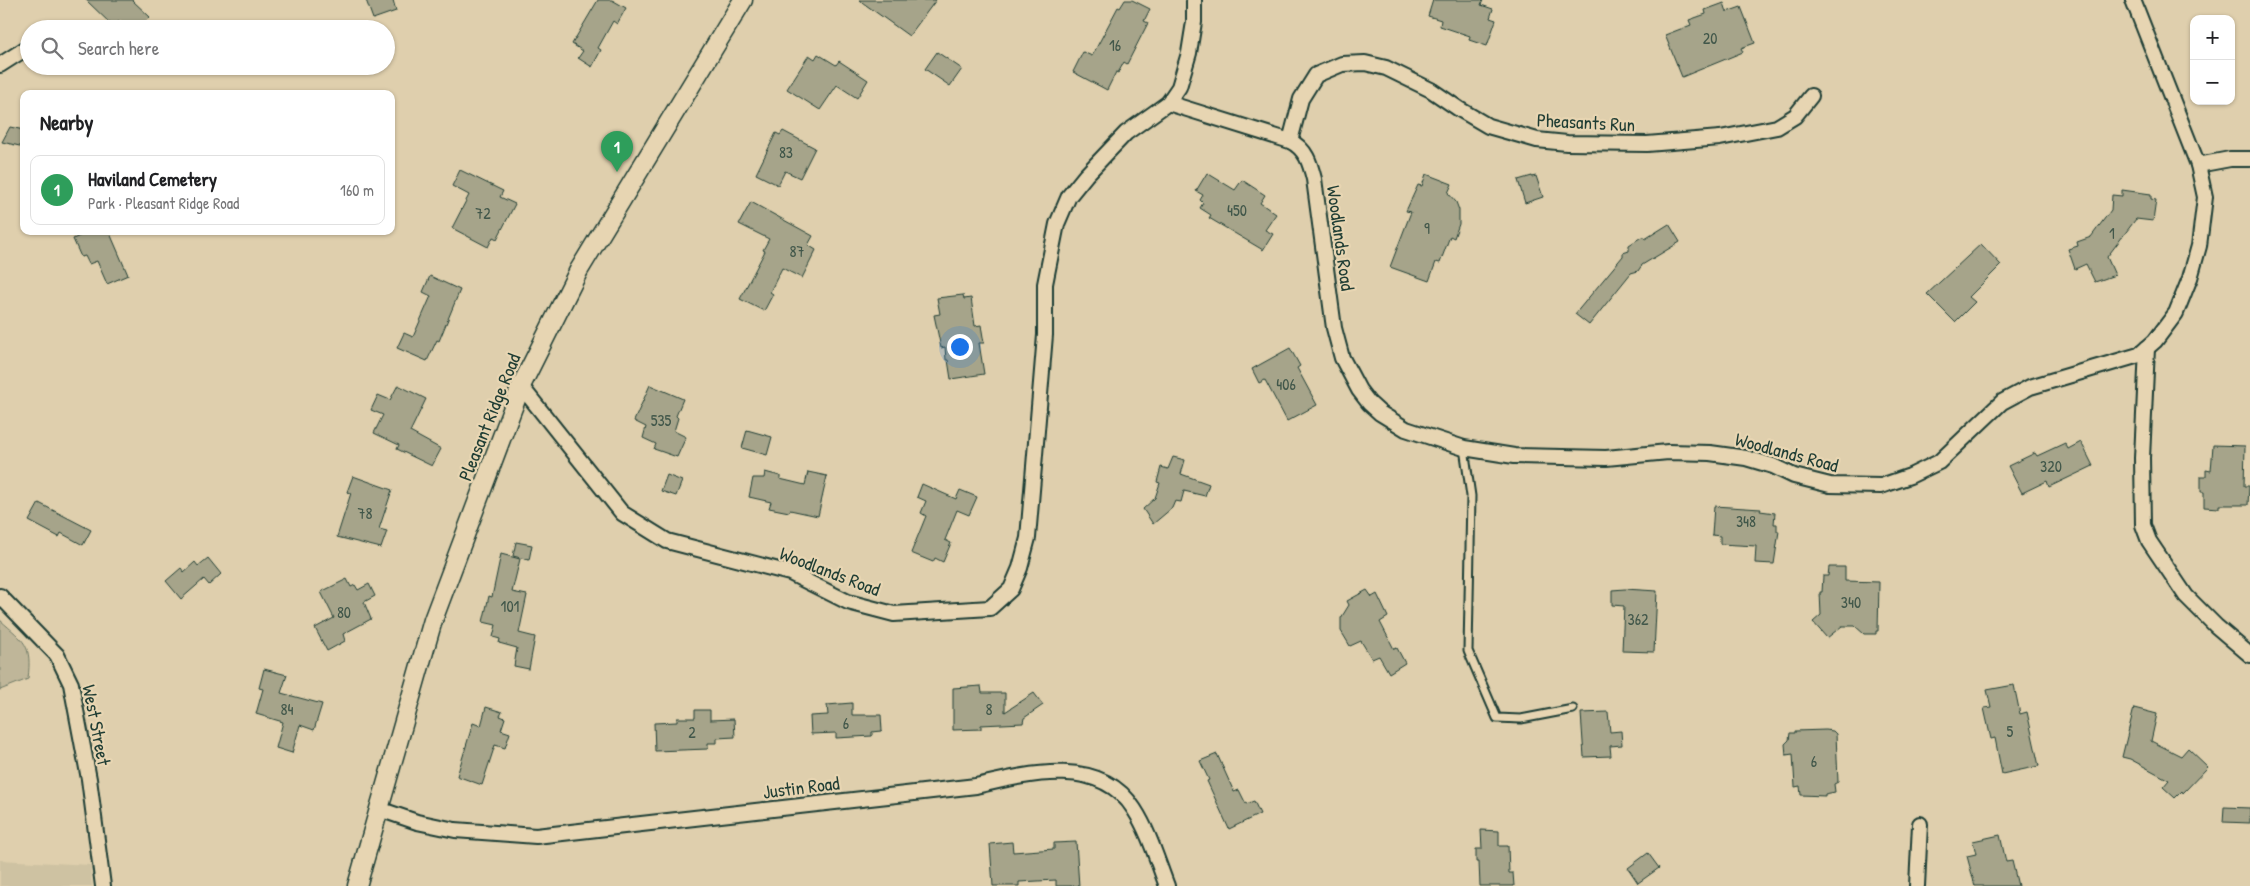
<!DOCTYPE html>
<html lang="en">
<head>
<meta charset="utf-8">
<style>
	:root { --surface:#fff; --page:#f2f2f2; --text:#202124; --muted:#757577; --line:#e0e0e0; --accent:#2563eb }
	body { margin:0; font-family:"Patrick Hand",sans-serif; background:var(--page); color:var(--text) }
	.controls { position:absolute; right:15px; top:15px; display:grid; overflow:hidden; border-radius:10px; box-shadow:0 1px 4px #0004 }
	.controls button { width:45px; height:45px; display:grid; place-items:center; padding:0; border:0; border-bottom:1px solid var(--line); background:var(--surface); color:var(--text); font:25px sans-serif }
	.you { position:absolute; left:959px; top:346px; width:18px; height:18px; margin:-12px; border:4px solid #fff; border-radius:50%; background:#1a73e8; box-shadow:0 0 0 8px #1a73e833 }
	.badge { display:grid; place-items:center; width:32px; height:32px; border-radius:50%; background:var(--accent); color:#fff; font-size:16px; font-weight:700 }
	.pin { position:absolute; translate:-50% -41px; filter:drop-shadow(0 1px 2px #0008) }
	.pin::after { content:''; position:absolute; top:26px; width:18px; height:15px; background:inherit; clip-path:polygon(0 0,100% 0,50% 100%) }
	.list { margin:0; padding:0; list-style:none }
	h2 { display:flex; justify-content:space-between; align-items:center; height:65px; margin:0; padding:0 20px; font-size:21px }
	h2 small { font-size:16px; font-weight:400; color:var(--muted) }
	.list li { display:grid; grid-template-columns:32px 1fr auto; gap:15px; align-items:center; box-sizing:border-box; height:70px; margin:0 10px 10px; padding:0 10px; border:1px solid var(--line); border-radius:10px }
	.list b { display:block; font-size:19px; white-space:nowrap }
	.list p { margin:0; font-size:16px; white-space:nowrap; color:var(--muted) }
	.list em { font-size:16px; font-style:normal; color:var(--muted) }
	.icon { flex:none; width:28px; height:28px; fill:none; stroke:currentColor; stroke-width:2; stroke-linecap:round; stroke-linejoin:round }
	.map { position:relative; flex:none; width:2250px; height:886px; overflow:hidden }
	.search { position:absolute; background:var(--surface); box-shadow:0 1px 4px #0004; left:20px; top:20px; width:375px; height:55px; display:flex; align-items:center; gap:12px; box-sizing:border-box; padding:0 18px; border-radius:28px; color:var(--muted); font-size:19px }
	.panel { position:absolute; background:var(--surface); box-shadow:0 1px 4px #0004; left:20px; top:90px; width:375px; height:145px; border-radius:10px }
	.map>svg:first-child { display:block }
	.built { fill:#cec2a2 }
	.green { fill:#bfb699; stroke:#6f7a66 }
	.building { fill:#a6a48a; stroke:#1f3d34 }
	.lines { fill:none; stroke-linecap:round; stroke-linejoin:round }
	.service-casing { stroke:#1f3d34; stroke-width:11 }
	.minor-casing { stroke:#1f3d34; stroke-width:18 }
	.tertiary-casing { stroke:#1f3d34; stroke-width:21 }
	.service { stroke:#e7d5b2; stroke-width:7 }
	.minor { stroke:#e7d5b2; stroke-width:14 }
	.tertiary { stroke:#e7d5b2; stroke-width:18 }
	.labels { text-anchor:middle; stroke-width:4.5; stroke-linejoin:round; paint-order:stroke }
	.number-label { font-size:16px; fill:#41574a }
	.street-label { font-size:19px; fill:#1f3d34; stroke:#e7d5b2 }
</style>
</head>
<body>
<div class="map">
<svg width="2250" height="886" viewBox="0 0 2250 886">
	<rect width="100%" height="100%" fill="#dfcfad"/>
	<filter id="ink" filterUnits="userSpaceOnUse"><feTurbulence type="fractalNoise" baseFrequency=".02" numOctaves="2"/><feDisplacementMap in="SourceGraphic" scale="10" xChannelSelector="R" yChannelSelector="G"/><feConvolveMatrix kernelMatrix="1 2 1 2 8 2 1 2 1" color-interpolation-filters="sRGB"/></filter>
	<g filter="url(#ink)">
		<path class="built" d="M0 860 90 865 92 886H0Z"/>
		<path class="green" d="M0 620C25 642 32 644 28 679L0 690Z"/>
		<g class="building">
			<path d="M86 0H132L150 17 138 29H129L120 20 114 27Z"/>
			<path d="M366 0H393L396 11 373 19Z"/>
			<path d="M598 0H612L626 8 617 24 613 21 598 48 601 50 592 67 578 58 583 51 572 44Z"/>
			<path d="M859 0H936L909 36Z"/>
			<path d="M1125 0H1132L1150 9 1144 21 1148 23 1127 64 1124 62 1118 73 1116 72 1107 90 1073 72 1083 52 1092 56 1118 7 1120 8Z"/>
			<path d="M1433 0H1483L1481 5 1493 9 1490 18 1496 20 1487 46 1469 40 1470 36 1440 26 1441 20 1428 16Z"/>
			<path d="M1724 3 1727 12 1741 7 1755 43 1741 48 1743 52 1682 77 1665 35 1691 25 1689 20 1706 14 1705 10Z"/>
			<path d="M937 52 962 69 950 86 925 69Z"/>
			<path d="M818 54 836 65 839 61 868 80 857 98 837 85 820 110 787 89 809 55 815 59Z"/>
			<path d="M10 127 24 130V147L2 142Z"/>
			<path d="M783 131 815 148 800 178 785 171 778 185 756 174 776 133 780 135Z"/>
			<path d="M460 170 503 191 500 197 515 204 497 239 493 237 488 247 452 228 469 195 452 186Z"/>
			<path d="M1207 173 1235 190 1242 180 1265 195 1260 203 1276 214 1265 230 1273 234 1263 250 1209 218 1211 215 1200 208 1203 203 1200 200 1203 195 1196 191Z"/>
			<path d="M1426 174 1452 184 1448 193 1456 202 1459 210V224L1454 238 1450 236 1440 263 1436 262 1429 281 1390 267 1411 212 1406 211 1418 185 1422 186Z"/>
			<path d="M1532 176V177L1536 176 1543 197 1525 203 1518 180Z"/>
			<path d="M2122 190 2151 194V199L2156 200 2153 221 2136 219 2107 257 2115 275 2095 282 2086 264 2075 269 2068 249 2078 246 2077 242 2091 237 2111 210 2112 195 2122 196Z"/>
			<path d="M751 202 813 236 808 245 816 250 802 278 782 268 770 292 773 294 764 311 740 299 765 251 763 250 769 239 739 224Z"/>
			<path d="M1669 224 1680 242 1642 265 1638 271 1631 273 1589 325 1575 314 1623 256V253L1629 251V245L1643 236 1645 239Z"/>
			<path d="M90 231H109L128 275 107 284 97 261 89 264 85 256 81 257 73 239Z"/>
			<path d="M1981 244 2001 265 1969 297 1975 302 1955 322 1927 294Z"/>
			<path d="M430 276 460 290 439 341 437 340 427 361 397 348 404 333 413 337 431 296 423 292Z"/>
			<path d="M963 295 964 299 971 298 975 326 981 325 984 343H979L984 374 951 379 948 360H946L945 347 941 348 934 315 940 314 937 298Z"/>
			<path d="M1290 348 1300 366 1297 368 1317 405 1287 421 1265 380 1259 383 1252 369Z"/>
			<path d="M398 385 426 399 410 432 441 449 432 466 397 449 399 445 374 433 383 415 371 410 378 395 390 400Z"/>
			<path d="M650 385 683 399 676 416 678 418 674 431 686 437 677 457 654 449 656 444 643 438 646 427 634 421Z"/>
			<path d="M747 430 772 437 767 455 742 448Z"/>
			<path d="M2081 442 2093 466 2049 487 2047 481 2022 493 2008 466 2035 453 2037 456 2065 443 2068 449Z"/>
			<path d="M2213 445 2245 446 2244 486H2249L2248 505H2219V508L2204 507V492H2201V476H2206V470L2211 471Z"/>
			<path d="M1173 457 1185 460 1181 474 1209 484 1205 496 1184 491 1181 502 1175 501 1172 508 1153 524 1143 509 1155 498 1160 483 1157 482 1161 467 1168 469Z"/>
			<path d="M765 472 780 476V479L805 485 808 472 827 476 818 516 790 510 789 512 769 508 771 502 749 497 753 478H764Z"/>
			<path d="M667 475 682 481 676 496 661 491Z"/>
			<path d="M353 476 392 490 379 529 387 531 381 548 337 537 351 493 347 492Z"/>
			<path d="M922 484 956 499 960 490 977 497 969 515 957 510 945 540 951 543 943 562 935 558 933 562 911 553 926 516 921 513 926 501 917 497Z"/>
			<path d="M39 503 91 530 83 545 61 533 59 537 29 521Z"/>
			<path d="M1714 506 1761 509 1760 511 1775 513 1774 524H1777V531H1779L1774 564 1755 563 1756 546 1720 544V536L1712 535Z"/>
			<path d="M516 542 532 545 529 560 513 556Z"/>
			<path d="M501 554 520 559 512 592 527 595 519 633 535 637 529 669 514 666 517 648 499 643 500 639 493 637 496 625 483 622 489 596 492 597Z"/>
			<path d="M208 558 221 574 209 585 204 579 181 599 166 581 181 568 184 572 195 562 198 566Z"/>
			<path d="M1829 567H1845V581L1879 582 1878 631H1876V634H1864L1855 626H1842L1827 638 1813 622 1821 615 1820 592H1822L1823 576H1828Z"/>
			<path d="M347 579 351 587 355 585 358 590 369 584 375 596 364 602 371 619 343 634 345 641 327 651 315 628 334 618 321 592Z"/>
			<path d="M1625 589 1657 591 1654 652 1622 651 1624 606 1612 605V590Z"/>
			<path d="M1367 590 1372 597 1377 594 1388 617 1380 622 1394 649 1397 648 1405 663 1389 673 1379 656 1372 659 1361 641 1350 646 1341 631V618L1349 605 1347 601Z"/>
			<path d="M264 669 287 675 281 693 322 704 314 730 300 725 292 753 276 748 283 722 256 714 263 689 259 688Z"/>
			<path d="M2014 685 2020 714 2027 712 2039 766 2002 774 1995 738 1991 739 1984 708 1991 707 1987 690Z"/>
			<path d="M981 686 982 693H1005V712L1034 693 1043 705 1024 718 1023 723 981 725V729L953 730V688Z"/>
			<path d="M852 703V715H881L882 731 872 732V736L836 738V733L811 734 810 716 828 715 827 705Z"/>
			<path d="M486 707 502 712 500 716 505 718 501 730 510 733 505 748 495 745 482 785 457 776 473 723 481 726Z"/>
			<path d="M2134 708 2157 714 2151 741 2181 756 2188 748 2208 767 2183 793 2182 791 2175 798 2163 787 2169 780 2130 759 2122 757Z"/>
			<path d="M695 710H710V720L734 719 735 737 717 738V743H708V749L655 751 654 723 677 722V718H695Z"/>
			<path d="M1608 712 1610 732 1621 731 1622 745 1610 746 1611 756 1584 757 1581 713Z"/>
			<path d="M1826 730 1833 731 1836 734 1838 782 1834 784 1835 792 1825 794V796L1801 795 1800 786 1795 787 1793 754 1786 755 1785 744 1789 740 1790 733H1795V731Z"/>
			<path d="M1217 754 1234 792 1239 790 1246 804 1254 801 1260 814 1229 829 1207 781 1209 780 1200 761Z"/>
			<path d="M2224 807 2250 808V823L2223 822Z"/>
			<path d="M1481 830 1499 831V846H1508L1509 873H1513L1514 886H1480L1479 862H1476V849H1482Z"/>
			<path d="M2000 835 2006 862 2012 861 2018 886H1975L1967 856 1976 854 1973 841Z"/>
			<path d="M1012 842 1013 852 1054 849V843L1076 842 1079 886H1056V880L1019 882V886H993L990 844Z"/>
			<path d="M1648 853 1659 868 1638 883 1628 868Z"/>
		</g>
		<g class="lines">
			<defs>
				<path id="service" d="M1464 448 1471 496 1468 651 1497 718 1521 719 1573 709"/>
				<g id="minor">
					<path d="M0 65 25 49"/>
					<path d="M1168 103 1290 141C1306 149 1310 163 1314 179L1334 328 1342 358 1359 390 1369 403 1380 413 1406 429 1464 448 1514 456 1606 458 1668 452 1710 453 1746 458 1773 466 1794 476 1830 485 1881 486 1910 476 1939 462 2002 402 2030 387 2139 355 2155 341 2176 313 2190 278 2199 246 2205 197 2198 165 2133 0"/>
					<path d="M1290 141 1301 99 1316 75 1342 64 1365 63 1386 68 1431 90 1459 109 1488 126 1537 140 1567 143 1647 144 1720 138 1777 127 1795 116 1811 96"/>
					<path d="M2198 165 2230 159H2250"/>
					<path d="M2147 348 2142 458 2143 525 2149 541 2186 596 2216 626 2250 655"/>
					<path d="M521 386 622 513 667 541 790 573 848 602 894 614 990 608 1011 589 1020 568 1028 538 1045 335V284L1057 224 1069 196 1086 175 1126 133 1168 103 1179 87 1189 53 1194 22V0"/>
					<path d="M0 596 57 655 71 684 89 779 103 886"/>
					<path d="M379 809 417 822 455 830 536 836 976 786C1027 774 1100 755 1134 809 1149 832 1157 860 1167 886"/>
					<path d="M1917 886 1920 824"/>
				</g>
				<path id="tertiary" d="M357 886 433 620 521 386 579 270 743 0"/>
			</defs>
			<use href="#service" class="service-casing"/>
			<use href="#minor" class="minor-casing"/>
			<use href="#tertiary" class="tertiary-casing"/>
			<use href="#service" class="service"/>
			<use href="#minor" class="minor"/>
			<use href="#tertiary" class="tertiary"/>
		</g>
	</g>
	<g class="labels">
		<g class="number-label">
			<text x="1710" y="44">20</text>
			<text x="1115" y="51">16</text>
			<text x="786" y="158">83</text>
			<text x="1237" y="216">450</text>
			<text x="483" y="219">72</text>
			<text x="1427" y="234">9</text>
			<text x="2112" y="239">1</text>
			<text x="797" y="257">87</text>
			<text x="1286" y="390">406</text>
			<text x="661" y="426">535</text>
			<text x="2051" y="472">320</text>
			<text x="365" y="519">78</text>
			<text x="1746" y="527">348</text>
			<text x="1851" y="608">340</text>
			<text x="510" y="612">101</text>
			<text x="344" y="618">80</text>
			<text x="1638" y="625">362</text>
			<text x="287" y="715">84</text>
			<text x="989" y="715">8</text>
			<text x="846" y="729">6</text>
			<text x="2010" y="737">5</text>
			<text x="692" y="738">2</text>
			<text x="1814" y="767">6</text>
		</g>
		<g class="street-label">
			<text transform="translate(1586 122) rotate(3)" y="7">Pheasants Run</text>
			<text transform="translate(1341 238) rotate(82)" y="7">Woodlands Road</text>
			<text transform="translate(489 417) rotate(-68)" y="7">Pleasant Ridge Road</text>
			<text transform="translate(1787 452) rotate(15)" y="7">Woodlands Road</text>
			<text transform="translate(830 571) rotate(21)" y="7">Woodlands Road</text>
			<text transform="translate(97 725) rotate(79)" y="7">West Street</text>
			<text transform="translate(801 787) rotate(-7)" y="7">Justin Road</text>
		</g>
	</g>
</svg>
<div class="controls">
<button>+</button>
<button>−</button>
</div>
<div class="you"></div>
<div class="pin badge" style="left:617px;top:172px;background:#2e9e5b">1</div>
<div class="search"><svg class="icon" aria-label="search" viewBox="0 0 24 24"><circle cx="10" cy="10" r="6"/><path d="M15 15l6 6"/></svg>Search here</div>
<section class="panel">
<h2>Nearby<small></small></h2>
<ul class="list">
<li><span class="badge" style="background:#2e9e5b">1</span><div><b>Haviland Cemetery</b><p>Park · Pleasant Ridge Road</p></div><em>160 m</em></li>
</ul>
</section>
</div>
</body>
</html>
